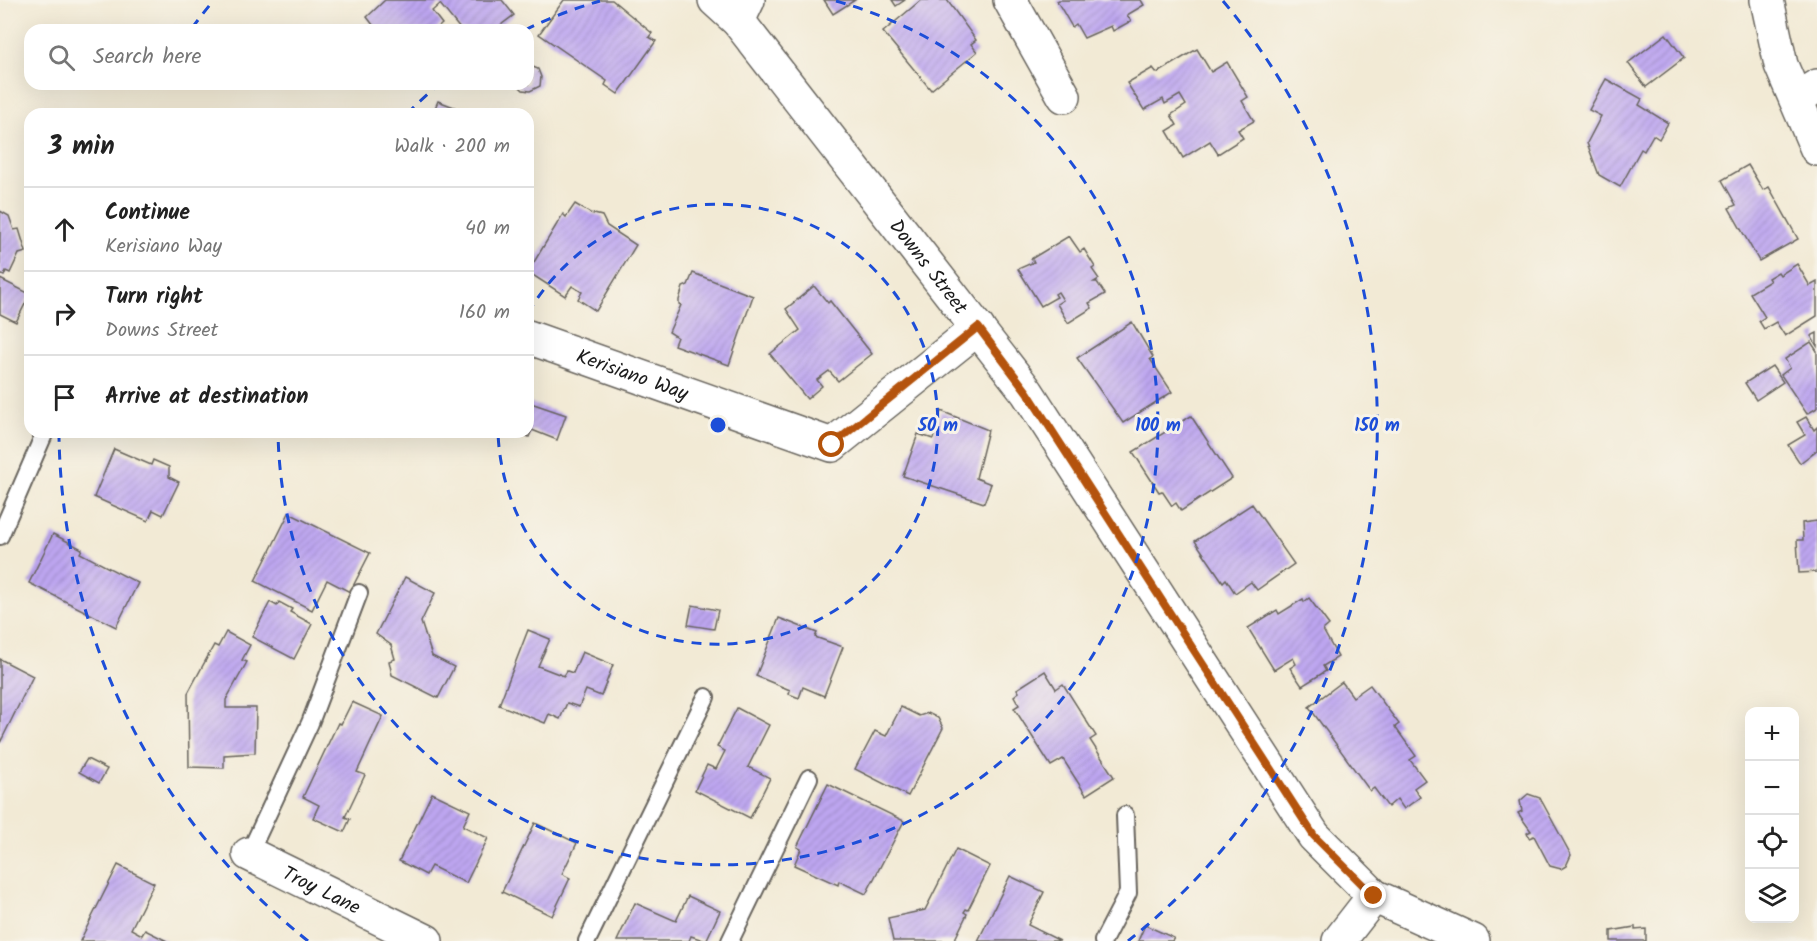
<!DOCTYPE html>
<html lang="en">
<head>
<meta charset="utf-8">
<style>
	:root { --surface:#fff; --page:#f2f2f2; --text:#222; --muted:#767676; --line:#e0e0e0 }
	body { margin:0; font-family:Kalam,sans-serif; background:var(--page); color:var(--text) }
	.controls { position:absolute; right:18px; bottom:18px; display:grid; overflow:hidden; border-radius:12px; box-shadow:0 6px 24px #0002 }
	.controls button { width:54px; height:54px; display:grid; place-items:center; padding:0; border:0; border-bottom:2px solid var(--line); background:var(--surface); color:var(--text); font:30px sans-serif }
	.stop { position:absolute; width:18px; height:18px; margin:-14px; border:4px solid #b45309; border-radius:50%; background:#fff }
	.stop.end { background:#b45309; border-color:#fff; box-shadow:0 2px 6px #0008 }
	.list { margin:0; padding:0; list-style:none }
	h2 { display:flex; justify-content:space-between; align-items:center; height:78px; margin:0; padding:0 24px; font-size:26px }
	h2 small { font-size:20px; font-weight:400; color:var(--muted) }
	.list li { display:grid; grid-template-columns:39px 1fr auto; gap:18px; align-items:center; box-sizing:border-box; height:84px; padding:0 24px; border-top:2px solid var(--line) }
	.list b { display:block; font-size:22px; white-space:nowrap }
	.list p { margin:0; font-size:20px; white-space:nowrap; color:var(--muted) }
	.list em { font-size:20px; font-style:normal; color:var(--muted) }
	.icon { flex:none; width:33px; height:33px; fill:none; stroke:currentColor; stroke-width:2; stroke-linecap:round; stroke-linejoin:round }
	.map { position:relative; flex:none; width:1817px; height:941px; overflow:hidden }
	.search { position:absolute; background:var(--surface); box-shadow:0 6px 24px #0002; left:24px; top:24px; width:510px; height:66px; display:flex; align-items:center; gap:15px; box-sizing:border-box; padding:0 21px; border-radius:18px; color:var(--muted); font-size:22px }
	.panel { position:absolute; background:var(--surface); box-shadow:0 6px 24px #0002; left:24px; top:108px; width:510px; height:330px; border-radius:18px }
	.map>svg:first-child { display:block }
	.building { fill:url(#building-hatch) }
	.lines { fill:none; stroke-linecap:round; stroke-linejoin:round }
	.service-casing { stroke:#67645d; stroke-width:20 }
	.minor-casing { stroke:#67645d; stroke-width:36 }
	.tertiary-casing { stroke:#67645d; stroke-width:36 }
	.secondary-casing { stroke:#67645d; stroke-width:36 }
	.service { stroke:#fff; stroke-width:16 }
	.minor { stroke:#fff; stroke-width:33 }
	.tertiary { stroke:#fff; stroke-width:33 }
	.secondary { stroke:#fff; stroke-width:33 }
	.route { stroke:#b45309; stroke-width:8 }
	.ring { fill:none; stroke:#1d4ed8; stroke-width:3; stroke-dasharray:10 8 }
	.labels { text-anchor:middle; stroke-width:6; stroke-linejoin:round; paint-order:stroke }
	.street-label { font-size:20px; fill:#1c1c1c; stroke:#f7f3e8 }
	.centre { fill:#1d4ed8; stroke:#f7f3e8; stroke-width:3 }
	.ring-label { font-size:18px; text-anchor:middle; font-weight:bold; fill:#1d4ed8; stroke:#f7f3e8; stroke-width:6; stroke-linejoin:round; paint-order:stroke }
</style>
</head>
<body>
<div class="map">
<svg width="1817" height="941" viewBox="0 0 1817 941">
	<defs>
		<pattern id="building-hatch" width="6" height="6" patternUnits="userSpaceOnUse" patternTransform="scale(1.5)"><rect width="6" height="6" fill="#bda6f0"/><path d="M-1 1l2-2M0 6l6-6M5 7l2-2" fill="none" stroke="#a28ecd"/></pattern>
	</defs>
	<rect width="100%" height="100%" fill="#f7f3e8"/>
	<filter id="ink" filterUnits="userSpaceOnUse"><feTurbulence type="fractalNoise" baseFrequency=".0167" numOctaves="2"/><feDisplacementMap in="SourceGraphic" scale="12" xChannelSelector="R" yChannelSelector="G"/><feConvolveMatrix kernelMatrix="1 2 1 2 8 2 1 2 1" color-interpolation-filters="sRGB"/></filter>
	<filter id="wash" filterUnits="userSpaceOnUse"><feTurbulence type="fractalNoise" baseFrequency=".008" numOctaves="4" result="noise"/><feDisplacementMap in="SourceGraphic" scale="24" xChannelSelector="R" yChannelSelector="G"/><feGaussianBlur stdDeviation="1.35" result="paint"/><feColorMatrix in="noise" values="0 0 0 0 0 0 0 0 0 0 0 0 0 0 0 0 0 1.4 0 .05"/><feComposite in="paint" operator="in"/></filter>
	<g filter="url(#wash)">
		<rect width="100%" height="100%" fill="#f2ead5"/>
		<g id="blocks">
			<g class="building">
				<path d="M385 0H502L514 15 494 30H461L440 4 432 11 442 24 435 30H377L367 17Z"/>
				<path d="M564 0H612L652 33 649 37 656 41 618 94 605 85 607 81 539 34Z"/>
				<path d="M824 0H855L833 14Z"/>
				<path d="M892 0H905L896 6Z"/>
				<path d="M921 0H947L976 40 971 44 977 52 931 90 883 32Z"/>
				<path d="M1059 0H1141L1144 5 1127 15 1131 21 1113 31 1111 26 1084 38 1076 24 1072 27 1057 1Z"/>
				<path d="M1666 34 1684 58 1646 87 1628 63Z"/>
				<path d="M1197 49 1211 72 1227 62 1248 97 1242 101 1254 121 1238 130 1243 138 1218 154 1210 141 1183 158 1167 131 1177 125 1171 115 1186 105 1180 95 1165 104 1163 99 1144 110 1127 83 1153 68 1157 73Z"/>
				<path d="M528 65 538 69 541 77 540 86 530 91 523 90 517 84H528Z"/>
				<path d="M1606 79 1642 99 1639 105 1668 123 1659 139 1653 135 1644 151 1641 149 1620 187 1599 175 1587 143 1601 116 1589 110Z"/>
				<path d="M438 101 462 110 460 114 433 113Z"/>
				<path d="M1748 165 1763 190 1769 187 1798 239 1759 261 1729 208 1736 205 1722 180Z"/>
				<path d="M575 204 590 213 602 216 607 226 636 245 596 311 578 299 582 292 572 286 565 296 528 272 563 214 566 217Z"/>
				<path d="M0 211 9 216 14 230 19 229 26 252 19 254 10 273 6 271 4 276 0 274Z"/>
				<path d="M1069 236 1080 252 1084 249 1095 267 1092 269 1099 279 1094 282H1097L1105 294 1089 303 1092 308 1068 323 1057 304 1063 300 1058 292 1055 294 1057 297 1041 306 1018 269 1034 262 1031 259Z"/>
				<path d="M1797 264 1810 286 1817 282V316L1785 336 1776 322 1764 329 1759 321 1765 317 1750 293 1770 281 1768 278 1778 272 1780 275Z"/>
				<path d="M693 273 753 296 729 365 674 345 677 337 669 332 681 305 679 304V300L683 287 688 285Z"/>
				<path d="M0 279 30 294 16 322 0 314Z"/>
				<path d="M814 286 828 303 830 301 872 354 838 381 829 371 817 380 822 386 807 399 770 354 800 330 786 309Z"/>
				<path d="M1132 322 1153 357 1150 359 1172 392 1123 423 1077 358Z"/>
				<path d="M1817 333V346L1811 336Z"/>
				<path d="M1811 342 1817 351V408L1807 414 1781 375 1790 368 1785 359Z"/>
				<path d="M1772 366 1783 382 1756 400 1745 383Z"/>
				<path d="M528 402 566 415 557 440 532 430 529 437 518 432H528Z"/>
				<path d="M941 411 988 430 976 478 991 484 984 503 903 476 918 434 933 439Z"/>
				<path d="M1191 416 1232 478 1181 511 1176 503 1172 506 1162 491 1159 492 1133 452Z"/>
				<path d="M1806 417 1814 430 1817 427V450L1800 463 1788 445 1805 435 1797 422Z"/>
				<path d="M114 449 151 465 153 460 169 467V477L179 482 163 515 153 510 148 521 94 497Z"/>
				<path d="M1252 504 1294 564 1257 590 1251 582 1235 593 1226 579 1223 582 1195 541Z"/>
				<path d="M289 513 370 553 350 592 327 580 312 610 255 581Z"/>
				<path d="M1817 521V572L1799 573 1797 540H1803L1802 523Z"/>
				<path d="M53 534 82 549 80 553 138 583 116 627 29 583Z"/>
				<path d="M405 577 435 593 421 622 432 656 454 667 438 698 392 675 389 661 395 659 391 645 376 634Z"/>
				<path d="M1309 598 1329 625 1323 630 1338 657 1323 666 1326 671 1302 686 1290 668 1296 664 1293 658 1274 670 1248 628 1277 610 1279 614 1303 599 1304 602Z"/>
				<path d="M270 602 277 606 279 602 292 609 290 612 312 624 294 659 252 637Z"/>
				<path d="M692 605 718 610 714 629 688 625Z"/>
				<path d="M779 618 817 633 815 637 843 647 824 696 803 687 799 698 789 694 790 690 756 676Z"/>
				<path d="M528 630 550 639 538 666 564 676 567 671 573 673 582 652 613 665 601 696 586 690 579 707 567 703 560 719 549 714 545 723 499 705Z"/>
				<path d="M226 632 250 645 242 660 247 662 226 700V708H256L255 753 224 755V768L189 767 188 693 214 645 218 647Z"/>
				<path d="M0 659 33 676 0 743Z"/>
				<path d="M1045 671 1056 689 1063 684 1096 736 1090 740 1114 777 1086 795 1063 759 1051 766 1014 708 1019 705 1014 696 1019 692 1017 689Z"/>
				<path d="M1342 682 1353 697 1370 685 1399 724 1395 727 1416 756 1410 760 1425 780 1414 788 1420 797 1404 809 1397 799 1388 807 1374 788 1370 791 1309 707Z"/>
				<path d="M352 702 383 716 357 772 365 775 345 817 350 819 344 832 313 818 319 805 303 797 338 723 341 724Z"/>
				<path d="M901 707 919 716 928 713 938 718 943 728 908 796 855 769 875 731 886 736Z"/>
				<path d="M737 708 769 725 748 767 770 778 750 818 695 790 707 765 716 769 725 751 717 747Z"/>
				<path d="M87 759 107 769 99 783 79 772Z"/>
				<path d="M828 784 904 821 866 894 839 881 838 885 794 865 801 849 797 847Z"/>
				<path d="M432 793 470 811 463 826 488 838 466 883 431 866 426 875 399 861Z"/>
				<path d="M1528 794 1540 798 1571 855 1566 866 1561 869 1550 866 1534 836 1529 838 1527 833 1531 831 1518 813 1522 811 1520 801Z"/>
				<path d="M535 823 577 843 562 874 570 878 552 916 502 892Z"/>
				<path d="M956 849 990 866 968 910 966 909 964 912 967 914 954 941H893L888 918 925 910Z"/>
				<path d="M118 865 154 883 131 929 142 935 145 930 167 941H80Z"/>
				<path d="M1010 876 1044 892 1028 925 1060 941H978Z"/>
				<path d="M688 896 720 911 706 941 691 936 689 941H617L635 903 676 921Z"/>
				<path d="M1145 925 1174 938 1172 941H1138Z"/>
				<path d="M1635 927V930L1646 929V941H1611V931Z"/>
			</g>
		</g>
	</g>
	<g filter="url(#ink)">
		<use href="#blocks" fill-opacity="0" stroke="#67645d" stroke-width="1.5"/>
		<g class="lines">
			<defs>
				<g id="service">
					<path d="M0 536 45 432"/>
					<path d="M249 854 310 723 359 593"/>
					<path d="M587 941 706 697"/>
					<path d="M730 941 809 778"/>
					<path d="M1103 941 1128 893 1125 815"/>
				</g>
				<g id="minor">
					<path d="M1010 0 1064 96"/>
					<path d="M738 21 748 0"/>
					<path d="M1796 99 1817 86"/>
					<path id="s1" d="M528 337 832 445 978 328"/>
					<path id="s2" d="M249 854 426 941"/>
				</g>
				<g id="tertiary">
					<path d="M1767 0 1781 65 1817 149"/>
					<path d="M1339 941 1374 896"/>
				</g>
				<g id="secondary">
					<path id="s3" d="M715 0 738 21 1027 392 1314 836 1374 896 1473 941"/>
				</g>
			</defs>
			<use href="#service" class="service-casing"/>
			<use href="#minor" class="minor-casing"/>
			<use href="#tertiary" class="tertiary-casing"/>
			<use href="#secondary" class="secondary-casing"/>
			<use href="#service" class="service"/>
			<use href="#minor" class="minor"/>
			<use href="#tertiary" class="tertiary"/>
			<use href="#secondary" class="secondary"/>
		</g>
	</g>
	<g class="lines" filter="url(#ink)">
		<path class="route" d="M832 445 978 327 1027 392 1314 836 1374 896"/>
	</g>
	<g class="ring">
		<path d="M528 313A220 220 0 1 1 498 433"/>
		<path d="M407 114A440 440 0 0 1 438 85M525 30A440 440 0 0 1 600 1M836 1A440 440 0 1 1 278 433"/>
		<path d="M308 941A659 659 0 0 1 59 437M192 28A659 659 0 0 1 213 1M1223 1A659 659 0 0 1 1128 941"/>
	</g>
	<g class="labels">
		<g class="street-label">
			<text dy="7" stroke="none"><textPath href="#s3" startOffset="342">Downs Street</textPath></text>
			<text dy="7" stroke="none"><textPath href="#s1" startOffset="111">Kerisiano Way</textPath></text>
			<text dy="7" stroke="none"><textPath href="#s2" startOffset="81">Troy Lane</textPath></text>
		</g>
	</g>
	<circle cx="718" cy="425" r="9" class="centre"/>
	<g class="ring-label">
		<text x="938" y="431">50 m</text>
		<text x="1158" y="431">100 m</text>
		<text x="1377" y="431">150 m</text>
	</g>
</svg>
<div class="controls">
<button>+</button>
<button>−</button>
<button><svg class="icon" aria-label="locate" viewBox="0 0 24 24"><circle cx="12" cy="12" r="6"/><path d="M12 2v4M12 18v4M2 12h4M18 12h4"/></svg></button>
<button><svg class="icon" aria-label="layers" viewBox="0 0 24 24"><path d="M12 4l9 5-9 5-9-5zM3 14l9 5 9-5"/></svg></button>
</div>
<div class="stop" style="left:832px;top:445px"></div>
<div class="stop end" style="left:1374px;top:896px"></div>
<div class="search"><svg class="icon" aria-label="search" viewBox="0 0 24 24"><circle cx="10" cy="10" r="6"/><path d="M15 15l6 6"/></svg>Search here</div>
<section class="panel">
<h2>3 min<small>Walk · 200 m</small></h2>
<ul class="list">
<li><svg class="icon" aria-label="ahead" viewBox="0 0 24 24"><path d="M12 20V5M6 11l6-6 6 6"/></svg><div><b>Continue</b><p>Kerisiano Way</p></div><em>40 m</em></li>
<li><svg class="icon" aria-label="right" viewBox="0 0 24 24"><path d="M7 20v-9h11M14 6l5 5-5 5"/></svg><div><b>Turn right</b><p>Downs Street</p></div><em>160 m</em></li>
<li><svg class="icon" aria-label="arrive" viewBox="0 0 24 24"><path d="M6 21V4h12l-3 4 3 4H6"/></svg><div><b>Arrive at destination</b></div></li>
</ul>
</section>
</div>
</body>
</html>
